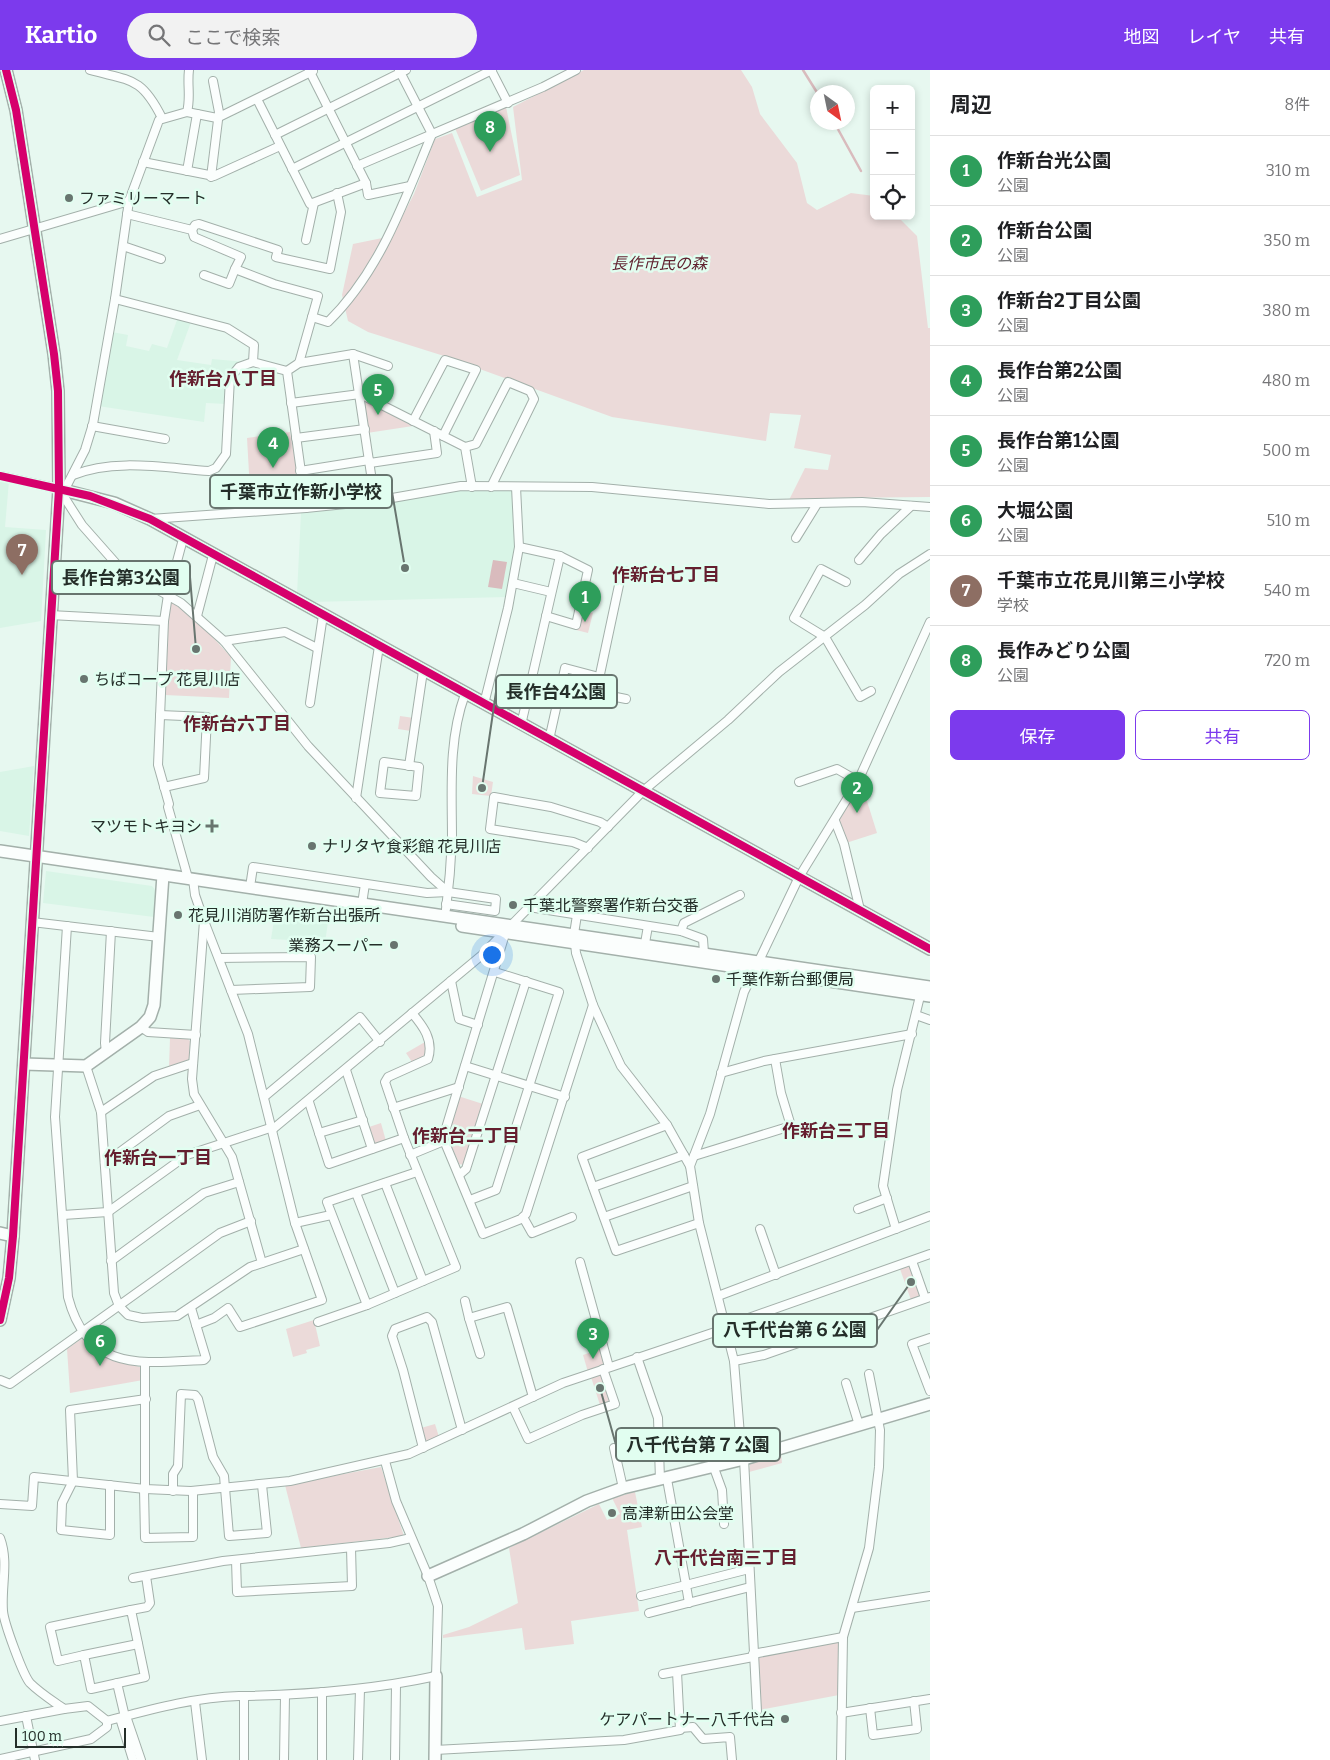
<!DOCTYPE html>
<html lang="ja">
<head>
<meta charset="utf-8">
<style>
	:root { --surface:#fff; --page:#f2f2f2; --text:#202124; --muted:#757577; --line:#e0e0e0; --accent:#7c3aed }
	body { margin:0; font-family:Bitter,"Noto Sans JP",serif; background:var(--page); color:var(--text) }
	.controls { position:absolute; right:15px; top:15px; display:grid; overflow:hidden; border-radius:8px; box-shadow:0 2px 8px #0003 }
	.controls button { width:45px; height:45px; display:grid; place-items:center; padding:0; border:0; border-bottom:1px solid var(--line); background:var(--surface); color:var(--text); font:25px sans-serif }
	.compass { position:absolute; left:810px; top:15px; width:45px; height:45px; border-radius:50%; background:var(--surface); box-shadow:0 2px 8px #0003; rotate:147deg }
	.scale { position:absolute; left:15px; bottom:12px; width:111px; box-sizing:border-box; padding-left:5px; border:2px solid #242e29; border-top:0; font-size:14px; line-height:18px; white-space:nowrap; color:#242e29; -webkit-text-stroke:4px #e1fef0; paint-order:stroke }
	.you { position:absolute; left:491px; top:884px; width:18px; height:18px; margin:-12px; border:4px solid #fff; border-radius:50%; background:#1a73e8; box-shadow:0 0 0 8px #1a73e833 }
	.badge { display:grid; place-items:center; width:32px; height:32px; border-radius:50%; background:var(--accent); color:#fff; font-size:16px; font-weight:700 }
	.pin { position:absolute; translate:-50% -41px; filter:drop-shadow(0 1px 2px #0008) }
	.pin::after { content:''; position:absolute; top:26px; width:18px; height:15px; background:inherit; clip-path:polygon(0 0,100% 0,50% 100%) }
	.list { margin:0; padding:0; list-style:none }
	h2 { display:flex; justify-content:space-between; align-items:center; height:65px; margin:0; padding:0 20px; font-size:21px }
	h2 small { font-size:16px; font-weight:400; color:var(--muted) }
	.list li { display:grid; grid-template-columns:32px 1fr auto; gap:15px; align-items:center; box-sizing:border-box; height:70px; padding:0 20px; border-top:1px solid var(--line) }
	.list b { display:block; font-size:19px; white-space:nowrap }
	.list p { margin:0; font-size:16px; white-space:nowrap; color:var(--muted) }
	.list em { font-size:16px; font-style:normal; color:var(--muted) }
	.actions { display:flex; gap:10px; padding:15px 20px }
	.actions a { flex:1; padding:11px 0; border:1px solid var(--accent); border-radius:8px; text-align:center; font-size:18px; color:var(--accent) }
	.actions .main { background:var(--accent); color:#fff }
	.icon { flex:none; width:28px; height:28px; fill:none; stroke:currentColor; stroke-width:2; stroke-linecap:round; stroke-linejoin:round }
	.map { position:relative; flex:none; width:930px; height:1690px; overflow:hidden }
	header { display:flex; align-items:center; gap:30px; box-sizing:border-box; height:70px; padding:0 25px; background:var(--accent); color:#fff }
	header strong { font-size:24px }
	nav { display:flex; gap:28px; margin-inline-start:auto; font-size:18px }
	.search { width:350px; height:45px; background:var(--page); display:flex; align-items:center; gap:12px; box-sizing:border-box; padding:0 18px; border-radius:28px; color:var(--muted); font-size:19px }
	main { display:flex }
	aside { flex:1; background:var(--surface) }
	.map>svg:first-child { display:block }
	.built { fill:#d9f5e7 }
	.green { fill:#ebdad9 }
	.water { fill:#d9bbbd }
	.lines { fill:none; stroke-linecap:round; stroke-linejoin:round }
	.stream { stroke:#d9bbbd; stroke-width:2.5 }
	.street-casing { stroke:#a3b0aa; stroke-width:10 }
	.secondary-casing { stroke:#a3b0aa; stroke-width:14 }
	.street { stroke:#fbfefd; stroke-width:8 }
	.secondary { stroke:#fbfefd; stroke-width:11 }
	.cycleway-casing { stroke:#e1fef0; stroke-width:11 }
	.cycleway { stroke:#d6006c; stroke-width:8 }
	.poi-dot { fill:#68756f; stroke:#e1fef0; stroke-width:2 }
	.labels { text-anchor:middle; stroke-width:5; stroke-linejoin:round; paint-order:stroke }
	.poi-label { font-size:16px; fill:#242e29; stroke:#e1fef0; text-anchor:start }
	.park-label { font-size:16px; font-style:italic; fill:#612330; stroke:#e1fef0 }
	.neighbourhood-label { font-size:18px; font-weight:bold; fill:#651f2f; stroke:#e1fef0 }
	.leader { fill:none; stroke:#68756f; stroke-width:2 }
	.callout-dot { fill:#68756f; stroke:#e1fef0; stroke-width:2 }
	.callout { fill:#e1fef0; stroke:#68756f; stroke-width:2 }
	.callout-label { font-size:18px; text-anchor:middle; font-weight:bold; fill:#242e29 }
</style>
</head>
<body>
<header>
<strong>Kartio</strong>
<div class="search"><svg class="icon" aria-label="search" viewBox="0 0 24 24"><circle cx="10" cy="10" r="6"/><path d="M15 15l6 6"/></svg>ここで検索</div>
<nav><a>地図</a><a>レイヤ</a><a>共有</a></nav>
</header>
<main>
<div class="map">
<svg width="930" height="1690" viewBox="0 0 930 1690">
	<rect width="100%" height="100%" fill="#e7f8f0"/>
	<g class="built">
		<path d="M180 249 191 252 177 290 211 295 212 289 246 292 236 297 226 334 206 333 204 352 98 336 112 262 128 265 126 276 149 281 152 274 167 278 177 250Z"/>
		<path d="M0 410 9 411 5 457 46 460 41 551 0 558Z"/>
		<path d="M512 420 516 472 507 527 312 532 297 524 301 443 374 436 451 421Z"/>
		<path d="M34 696 29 766 0 761V702Z"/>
		<path d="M46 801 152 816 156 821 154 847 43 833Z"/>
		<path d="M276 838 329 846 325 872 271 869Z"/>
	</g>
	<g class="green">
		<path d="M584 0H741L752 17 760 44 797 93 807 133 817 140 851 123 874 126V146H897L917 166 928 258H930V427L826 428 787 434 805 398 828 400 831 385 794 378 801 345 770 343 766 371 612 347 444 286 368 262 348 251 342 225 353 174 392 166 414 124 435 69 452 63 477 127 522 110 513 37Z"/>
		<path d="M506 37 520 105 481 121 455 58Z"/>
		<path d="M367 332 413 356 367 363 364 334Z"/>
		<path d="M290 362 302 427 294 435 251 438 247 368Z"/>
		<path d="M172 531 197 550 231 587 229 628 165 625 169 533Z"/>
		<path d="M581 540 593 543 588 563 576 560Z"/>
		<path d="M400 646 414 648 411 661 398 659Z"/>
		<path d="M473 706 493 712 491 726 472 724Z"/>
		<path d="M861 712 877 763 846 773 839 749Z"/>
		<path d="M170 968 188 969 190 971 189 989 169 998Z"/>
		<path d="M425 972C429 986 424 986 412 992L406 983Z"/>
		<path d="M458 1026 483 1034 464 1095 459 1094 448 1068 447 1062Z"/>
		<path d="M381 1053 386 1071 377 1074 374 1072 369 1057Z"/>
		<path d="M910 1196 921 1225 911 1230 900 1199Z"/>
		<path d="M314 1250 320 1276 306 1280 307 1283 293 1287 286 1259Z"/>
		<path d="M81 1269 116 1291 140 1297 142 1299 143 1310 70 1323 67 1279Z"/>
		<path d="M600 1279 604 1292 602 1297 588 1302 583 1285Z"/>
		<path d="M599 1304 602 1307 610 1329 608 1332 600 1335 591 1307Z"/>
		<path d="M435 1354 439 1367 428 1373 424 1371 421 1358Z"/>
		<path d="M781 1384 782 1393 749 1402 750 1393Z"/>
		<path d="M381 1397 404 1466 301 1478 285 1415Z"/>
		<path d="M635 1422 642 1457 627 1460 639 1541 571 1551 574 1574 525 1580 522 1558 443 1568V1565L469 1557 518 1533 509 1478 599 1434 607 1450 620 1444 612 1428Z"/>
		<path d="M837 1571 840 1573 839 1625 760 1640 756 1588Z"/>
	</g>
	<path class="water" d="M493 490 507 492 502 519 488 517Z"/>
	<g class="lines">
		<g class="stream">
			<path d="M803 0 818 24"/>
			<path d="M834 52 861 101"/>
		</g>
		<defs>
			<g id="street">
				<path d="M90 0C130 11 141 6 162 48"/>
				<path d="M309 0 366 113 368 125 410 116"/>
				<path d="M491 0 508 33"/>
				<path d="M257 29 310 134 366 113"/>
				<path d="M187 42 217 48 313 1"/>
				<path d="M275 65 406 0"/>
				<path d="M143 92 214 106 280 76"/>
				<path d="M357 96 543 17 576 0"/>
				<path d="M292 99 492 0"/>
				<path d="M187 101 197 44"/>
				<path d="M211 107 219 42 213 11"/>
				<path d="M127 144 192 160 194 167 241 187 235 199 274 214 318 226 299 293 287 301 306 438"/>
				<path d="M192 160 195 155 199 154 278 180 276 187 330 199 341 142 337 123"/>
				<path d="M0 169 129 131"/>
				<path d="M306 170 314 133"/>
				<path d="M123 176 161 189"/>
				<path d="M204 205 229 214 235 199"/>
				<path d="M115 229 227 258 254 275 253 292 287 301"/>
				<path d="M312 247 328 252C381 200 404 131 432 64L399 0"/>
				<path d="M353 284 375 431"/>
				<path d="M299 293 353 284 388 296"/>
				<path d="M291 333 360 324 465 377 472 417"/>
				<path d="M413 351 445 290 476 300 443 366"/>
				<path d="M92 356 165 369"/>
				<path d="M296 368 365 359"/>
				<path d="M465 377 476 374 508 312 530 321 534 329 491 417"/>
				<path d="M370 393 437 383 434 361"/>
				<path d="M300 401 369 390"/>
				<path d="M73 405C115 388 165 398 209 401L216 398 226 384 230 308 239 297 253 292"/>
				<path d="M0 406 59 419 82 455 120 498 181 533 224 571 308 676 431 807 448 822"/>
				<path d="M65 419 85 380 93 354 115 229 129 131 159 50 187 42C191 27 187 15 189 0"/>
				<path d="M150 449 306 438 375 431 461 416 592 417 769 434 862 432 930 437"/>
				<path d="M796 468 817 434"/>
				<path d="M183 469 168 525 164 551 158 695 169 734 168 737 188 808"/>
				<path d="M519 477 560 486 588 500 576 555 546 546"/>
				<path d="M859 490 881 464 911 436"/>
				<path d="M846 512 821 499 794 548 825 567 860 627 871 621"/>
				<path d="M513 513 551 522"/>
				<path d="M50 545 164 551"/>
				<path d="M197 546 213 485"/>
				<path d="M224 571 285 562 317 578"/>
				<path d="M626 629 596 623 622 501 640 504"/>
				<path d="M310 633 323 545"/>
				<path d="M484 634 508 538 519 477 516 417"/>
				<path d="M160 645 207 647 204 708 164 717"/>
				<path d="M521 655 560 486"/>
				<path d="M549 670 565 598 599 607"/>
				<path d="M384 692 419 697 416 726 380 723Z"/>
				<path d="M409 696 423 601"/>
				<path d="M799 712 837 699 858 711"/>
				<path d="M356 728 379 576"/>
				<path d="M835 751 844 774 860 840"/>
				<path d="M588 778 573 772 490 759 494 727 551 737 600 752 608 757"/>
				<path d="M193 809 195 825 204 851 192 1009 194 1024 232 1087 262 1193"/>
				<path d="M250 817 253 797 427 823 448 822 496 829 495 841 446 834"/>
				<path d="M362 834 365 814"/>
				<path d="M529 837 681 861 703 869 704 883"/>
				<path d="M446 839C449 816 451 793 452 769 452 720 448 671 465 624"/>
				<path d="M577 845 574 864 576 883 593 935 614 981 621 996 667 1055 690 1096"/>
				<path d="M32 852 159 867"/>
				<path d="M67 856 55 1047 68 1227C88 1303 141 1293 204 1290L206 1288 191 1238"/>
				<path d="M681 861 684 853 740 825"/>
				<path d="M505 864 443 1068 483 1164 521 1149 526 1144 593 935"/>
				<path d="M644 879 648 856"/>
				<path d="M219 888 311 887 310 917 231 920"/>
				<path d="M451 911 459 949 478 955"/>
				<path d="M916 945 930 950"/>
				<path d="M141 957 148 962 196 965"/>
				<path d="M106 983 105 973 111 861"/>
				<path d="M86 996 101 1042 114 1223 119 1236 128 1245 142 1248 177 1246 250 1197 304 1179"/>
				<path d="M465 996 565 1027"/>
				<path d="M346 1000 372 1079"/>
				<path d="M721 1003 764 991 912 964"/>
				<path d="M264 1027 360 947 380 972"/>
				<path d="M309 1032 329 1094 404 1068"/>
				<path d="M393 1038 459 1017"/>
				<path d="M101 1042 154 1006 193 993"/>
				<path d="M667 1055 582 1087 616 1181 699 1153"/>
				<path d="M273 1059 482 885 643 721 728 650 779 602 865 535 899 504 930 484"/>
				<path d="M319 1063 363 1050"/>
				<path d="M410 1085 444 1071"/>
				<path d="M694 1086 791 1056 781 1023 775 989"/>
				<path d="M105 1093 169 1046 200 1035"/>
				<path d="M459 1105 466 1099 526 911"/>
				<path d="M385 1113 423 1211"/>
				<path d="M593 1117 684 1085"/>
				<path d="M356 1123 395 1223"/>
				<path d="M470 1130 496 1120 559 922 495 902"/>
				<path d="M858 1139 887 1128"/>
				<path d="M63 1145 108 1142 187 1085 273 1057"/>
				<path d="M523 1147 532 1163 572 1147"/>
				<path d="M604 1147 693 1116"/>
				<path d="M295 1153 331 1145"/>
				<path d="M760 1159 776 1205"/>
				<path d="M896 1159 883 1116 897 1020 921 922"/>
				<path d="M111 1191 204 1123 239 1112"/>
				<path d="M912 1191 925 1228"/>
				<path d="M580 1192 609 1297"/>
				<path d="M718 1226 930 1146"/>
				<path d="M465 1231 469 1248"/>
				<path d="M367 1235 327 1132 417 1102"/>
				<path d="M318 1252 367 1235 456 1197 404 1068 385 1012 388 1007 428 989C434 970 423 956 412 943"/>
				<path d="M196 1255 214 1248 228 1238 240 1257 322 1230 295 1153 248 964 204 851"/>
				<path d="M726 1256 930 1184"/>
				<path d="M930 1268 912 1274 930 1321"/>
				<path d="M480 1284 469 1248 507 1237 533 1327"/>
				<path d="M637 1287 658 1348 660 1410"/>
				<path d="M734 1291 764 1285 930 1227"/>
				<path d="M145 1293V1419"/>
				<path d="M0 1310 10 1314 220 1163 251 1151"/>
				<path d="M846 1313 859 1355"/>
				<path d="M513 1337 528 1369 582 1345 615 1334 603 1299"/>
				<path d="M423 1378 403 1300 392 1266 395 1259 427 1247 432 1252 462 1360"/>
				<path d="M614 1378 623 1418"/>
				<path d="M744 1389 757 1641"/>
				<path d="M747 1389 740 1365 734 1291 699 1153 690 1096 710 1044 744 922 799 807 858 711 930 552"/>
				<path d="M714 1398 722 1420 724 1454"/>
				<path d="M110 1415V1465L61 1460 62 1433 73 1411 70 1340 146 1329"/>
				<path d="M144 1419 145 1468 193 1467V1421"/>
				<path d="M173 1421V1404L178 1396 181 1324 195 1325 198 1329 213 1387 224 1406 229 1466 267 1463 262 1415"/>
				<path d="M0 1434 32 1436 34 1407 145 1419 191 1421 290 1411 409 1384 563 1313 727 1258"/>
				<path d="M0 1468C9 1492 1 1516 3 1541 4 1553 23 1605 30 1613 40 1623 53 1631 64 1639L88 1636 107 1651"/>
				<path d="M236 1490 237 1522 352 1516 351 1478"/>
				<path d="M133 1508 223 1491 389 1473 411 1468"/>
				<path d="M641 1526 686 1515 667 1409"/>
				<path d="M689 1533 686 1515 749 1499"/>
				<path d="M852 1538 930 1526"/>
				<path d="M131 1540 145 1607 91 1619 84 1585 58 1591 50 1557Z"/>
				<path d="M131 1540 147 1537 150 1533 146 1506"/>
				<path d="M649 1543 750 1517"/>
				<path d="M753 1584 843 1567"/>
				<path d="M84 1585 138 1574"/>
				<path d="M663 1604 753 1587"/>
				<path d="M117 1613 125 1647"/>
				<path d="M195 1632 202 1690"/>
				<path d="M870 1638 873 1665 917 1659 914 1631"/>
				<path d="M841 1643 930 1629"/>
				<path d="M26 1646 35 1690"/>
				<path d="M126 1646 141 1690"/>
				<path d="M120 1648 133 1690"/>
				<path d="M0 1651 64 1639"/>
				<path d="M680 1658 693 1657 703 1669 730 1667 732 1690"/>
				<path d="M435 1680 624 1670 680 1660 677 1602"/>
				<path d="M0 1689 91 1669 107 1657V1651C149 1640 195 1627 239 1626 305 1625 372 1620 436 1606L438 1536 428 1506 396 1431 385 1391"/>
				<path d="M244 1690V1627"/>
				<path d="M284 1690 285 1625"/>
				<path d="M322 1690V1622"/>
				<path d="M358 1690 360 1619"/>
				<path d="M395 1690 396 1615"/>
				<path d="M841 1690 843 1567 869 1478 879 1397 880 1360 869 1304"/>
			</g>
			<g id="secondary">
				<path d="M59 419 114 433 150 449 930 879"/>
				<path d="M0 781 930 917"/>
				<path d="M462 856 930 926"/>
				<path d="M24 994 86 996 141 957 150 947 154 935 163 805"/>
				<path d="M0 1163 13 1166"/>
				<path d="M0 1250 9 1208 13 1166 59 419 58 321 54 284 16 40 6 0"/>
				<path d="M428 1506 523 1464 587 1431 623 1418 744 1389 930 1334"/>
				<path d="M435 1690 436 1606"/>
			</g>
		</defs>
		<use href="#street" class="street-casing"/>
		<use href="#secondary" class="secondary-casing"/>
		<use href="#street" class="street"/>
		<use href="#secondary" class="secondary"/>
		<defs>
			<g id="cycleway">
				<path d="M0 406 90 426 150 449 930 879"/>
				<path d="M0 1250 9 1208 13 1166 59 419 58 321 54 284 16 40 6 0"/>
			</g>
		</defs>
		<use href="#cycleway" class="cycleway-casing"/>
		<use href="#cycleway" class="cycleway"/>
	</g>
	<g class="poi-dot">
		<circle cx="69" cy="128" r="5"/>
		<circle cx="84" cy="609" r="5"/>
		<path d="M209.5 748.5h5v5h5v5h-5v5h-5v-5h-5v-5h5z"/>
		<circle cx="312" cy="776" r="5"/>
		<circle cx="513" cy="835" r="5"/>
		<circle cx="178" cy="845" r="5"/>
		<circle cx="394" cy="875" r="5"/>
		<circle cx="716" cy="909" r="5"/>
		<circle cx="612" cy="1443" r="5"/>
		<circle cx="785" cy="1649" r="5"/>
	</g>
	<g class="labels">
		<g class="poi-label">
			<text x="79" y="134">ファミリーマート</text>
			<text x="94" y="615">ちばコープ 花見川店</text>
			<text x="202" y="762" text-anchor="end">マツモトキヨシ</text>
			<text x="322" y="782">ナリタヤ食彩館 花見川店</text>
			<text x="523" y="841">千葉北警察署作新台交番</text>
			<text x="188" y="851">花見川消防署作新台出張所</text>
			<text x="384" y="881" text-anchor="end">業務スーパー</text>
			<text x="726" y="915">千葉作新台郵便局</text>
			<text x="622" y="1449">高津新田公会堂</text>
			<text x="775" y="1655" text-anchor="end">ケアパートナー八千代台</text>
		</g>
		<g class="park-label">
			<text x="659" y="199">長作市民の森</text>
		</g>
		<g class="neighbourhood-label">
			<text x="223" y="315">作新台八丁目</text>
			<text x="666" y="511">作新台七丁目</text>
			<text x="237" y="660">作新台六丁目</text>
			<text x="836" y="1067">作新台三丁目</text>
			<text x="466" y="1072">作新台二丁目</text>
			<text x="158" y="1094">作新台一丁目</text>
			<text x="726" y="1494">八千代台南三丁目</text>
		</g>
	</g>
	<path class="leader" d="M405 498L392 422M196 579L190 507M482 718L496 622M911 1212L877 1260M600 1318L616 1375"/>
	<g class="callout-dot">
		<circle cx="405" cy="498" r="5"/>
		<circle cx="196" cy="579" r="5"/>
		<circle cx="482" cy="718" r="5"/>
		<circle cx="911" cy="1212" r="5"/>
		<circle cx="600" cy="1318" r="5"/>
	</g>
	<g class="callout">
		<rect x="210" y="405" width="182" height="33" rx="5"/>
		<rect x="52" y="491" width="138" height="33" rx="5"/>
		<rect x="496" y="605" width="121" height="33" rx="5"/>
		<rect x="713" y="1244" width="164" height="33" rx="5"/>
		<rect x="616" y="1358" width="164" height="33" rx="5"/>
	</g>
	<g class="callout-label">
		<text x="301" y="428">千葉市立作新小学校</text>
		<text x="121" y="514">長作台第3公園</text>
		<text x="556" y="628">長作台4公園</text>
		<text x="795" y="1266">八千代台第６公園</text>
		<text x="698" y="1381">八千代台第７公園</text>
	</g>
</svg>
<div class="controls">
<button>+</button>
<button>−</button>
<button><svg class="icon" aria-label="locate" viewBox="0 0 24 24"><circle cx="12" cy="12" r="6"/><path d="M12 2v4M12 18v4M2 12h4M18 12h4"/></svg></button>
</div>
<svg class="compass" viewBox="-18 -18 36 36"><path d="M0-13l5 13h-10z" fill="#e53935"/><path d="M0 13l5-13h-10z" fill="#757577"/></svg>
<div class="scale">100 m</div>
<div class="you"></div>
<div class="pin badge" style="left:585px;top:552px;background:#2e9e5b">1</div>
<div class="pin badge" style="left:857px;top:743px;background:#2e9e5b">2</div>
<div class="pin badge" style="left:593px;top:1289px;background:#2e9e5b">3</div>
<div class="pin badge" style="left:273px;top:398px;background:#2e9e5b">4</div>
<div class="pin badge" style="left:378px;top:345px;background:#2e9e5b">5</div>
<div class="pin badge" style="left:100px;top:1296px;background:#2e9e5b">6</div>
<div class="pin badge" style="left:22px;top:505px;background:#8d6e63">7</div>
<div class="pin badge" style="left:490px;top:82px;background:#2e9e5b">8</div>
</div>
<aside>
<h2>周辺<small>8件</small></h2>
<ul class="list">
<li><span class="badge" style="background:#2e9e5b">1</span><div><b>作新台光公園</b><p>公園</p></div><em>310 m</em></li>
<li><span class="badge" style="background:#2e9e5b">2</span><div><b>作新台公園</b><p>公園</p></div><em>350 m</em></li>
<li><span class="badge" style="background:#2e9e5b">3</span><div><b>作新台2丁目公園</b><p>公園</p></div><em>380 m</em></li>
<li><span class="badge" style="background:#2e9e5b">4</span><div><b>長作台第2公園</b><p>公園</p></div><em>480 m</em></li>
<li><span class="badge" style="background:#2e9e5b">5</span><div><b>長作台第1公園</b><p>公園</p></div><em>500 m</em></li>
<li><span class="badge" style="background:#2e9e5b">6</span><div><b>大堀公園</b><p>公園</p></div><em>510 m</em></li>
<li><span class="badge" style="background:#8d6e63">7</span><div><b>千葉市立花見川第三小学校</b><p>学校</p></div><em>540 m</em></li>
<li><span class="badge" style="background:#2e9e5b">8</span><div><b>長作みどり公園</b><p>公園</p></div><em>720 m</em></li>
</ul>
<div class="actions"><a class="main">保存</a><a>共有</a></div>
</aside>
</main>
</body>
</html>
